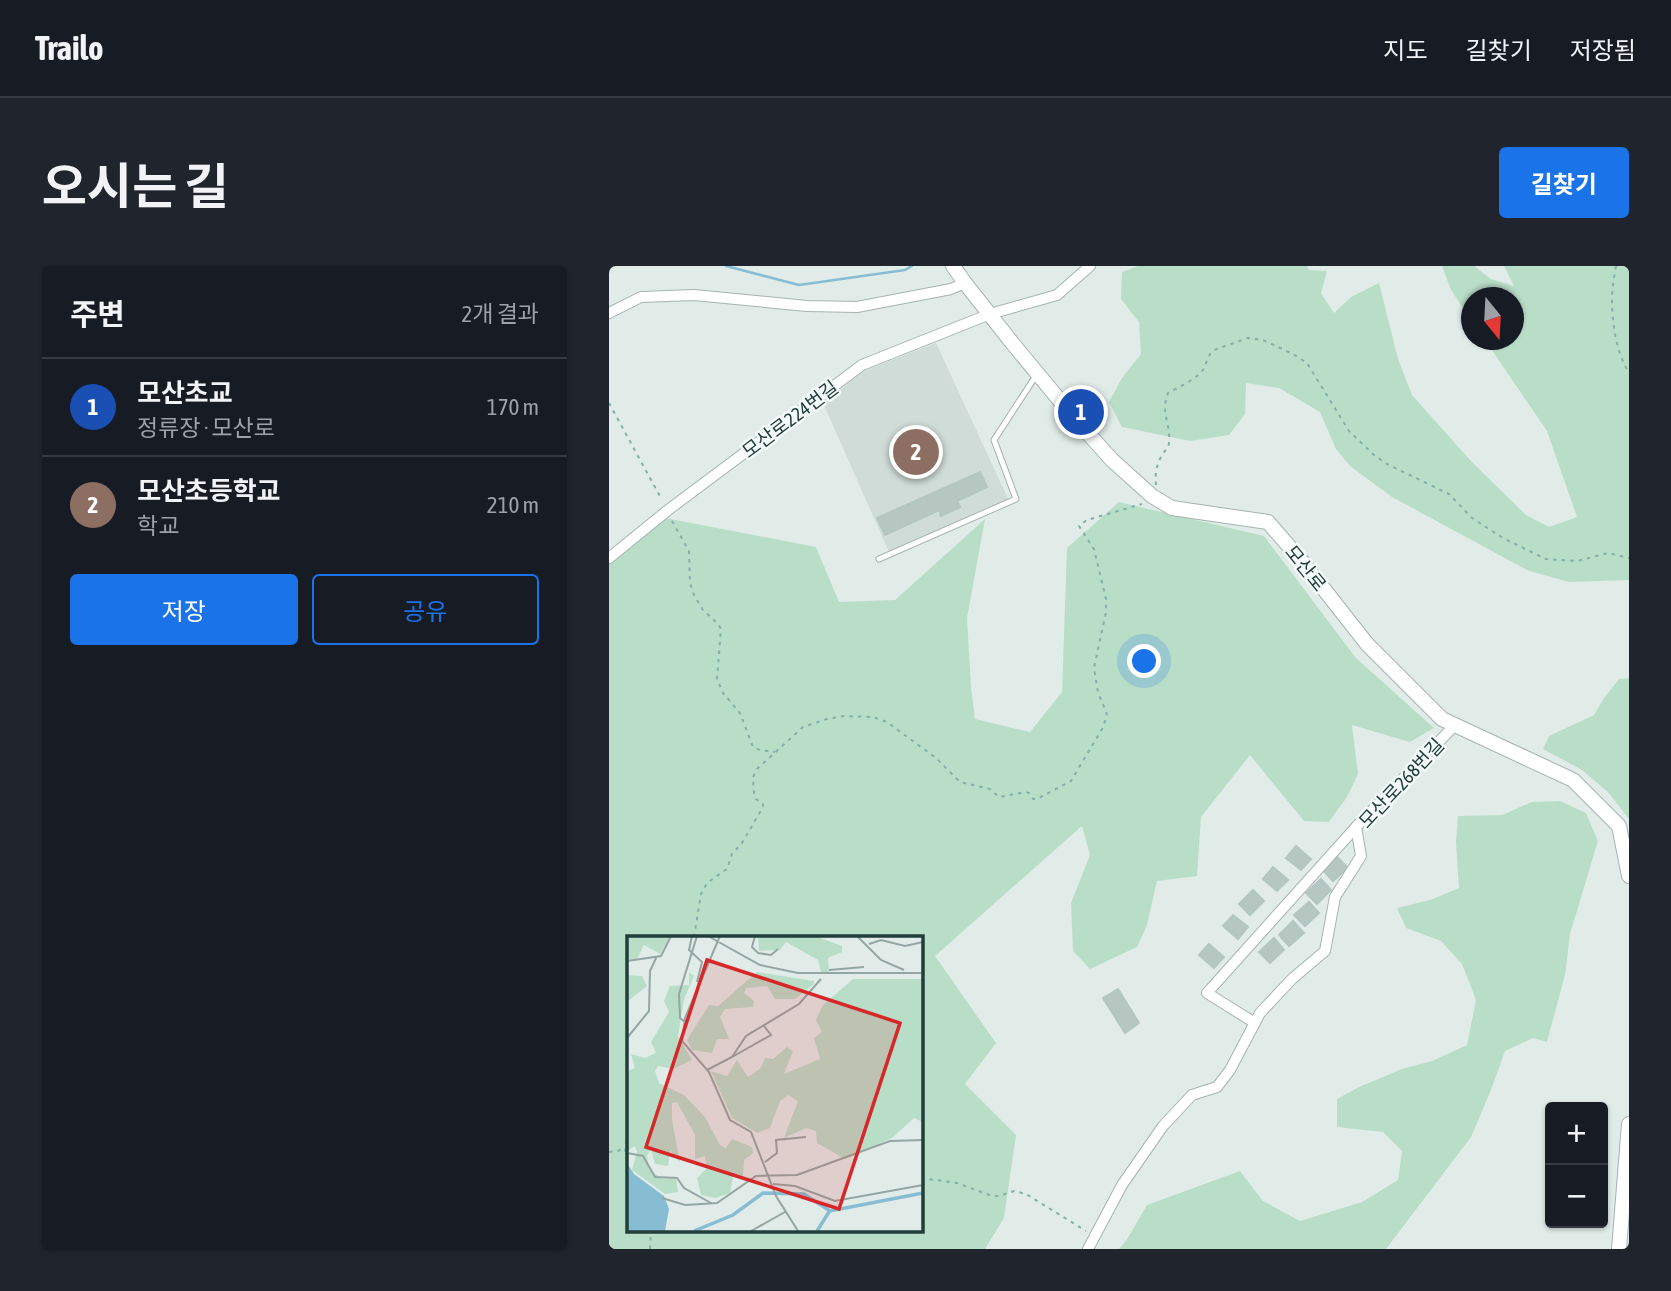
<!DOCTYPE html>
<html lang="ko">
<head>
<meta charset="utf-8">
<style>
	:root { --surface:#171b24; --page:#20242c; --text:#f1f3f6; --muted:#9ea1a6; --line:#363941; --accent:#1a73e8 }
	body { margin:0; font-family:"Asap Condensed","Noto Sans KR",sans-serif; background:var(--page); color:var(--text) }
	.controls { position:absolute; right:21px; bottom:21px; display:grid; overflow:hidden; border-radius:7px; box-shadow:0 2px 5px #0004 }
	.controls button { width:63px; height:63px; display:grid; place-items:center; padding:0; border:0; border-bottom:2px solid var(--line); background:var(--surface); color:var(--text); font:35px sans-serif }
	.compass { position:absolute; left:852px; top:21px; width:63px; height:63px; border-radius:50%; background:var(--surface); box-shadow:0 2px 5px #0004; rotate:162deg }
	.you { position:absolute; left:536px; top:396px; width:24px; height:24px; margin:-18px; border:5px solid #fff; border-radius:50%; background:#1a73e8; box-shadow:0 0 0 10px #1a73e833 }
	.badge { display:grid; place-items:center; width:46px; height:46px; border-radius:50%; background:var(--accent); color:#fff; font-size:23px; font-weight:700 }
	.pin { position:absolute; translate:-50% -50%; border:4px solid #fff; box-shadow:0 2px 7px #0006 }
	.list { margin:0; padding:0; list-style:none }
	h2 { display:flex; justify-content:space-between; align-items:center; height:91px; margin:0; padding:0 28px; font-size:30px }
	h2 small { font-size:23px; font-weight:400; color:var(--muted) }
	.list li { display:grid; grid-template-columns:46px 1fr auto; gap:21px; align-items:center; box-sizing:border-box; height:98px; padding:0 28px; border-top:2px solid var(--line) }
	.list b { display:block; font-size:26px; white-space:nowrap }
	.list p { margin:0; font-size:23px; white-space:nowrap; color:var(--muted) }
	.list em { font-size:23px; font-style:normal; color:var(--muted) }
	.actions { display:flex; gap:14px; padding:21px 28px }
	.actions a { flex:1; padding:16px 0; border:2px solid var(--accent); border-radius:7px; text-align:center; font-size:24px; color:var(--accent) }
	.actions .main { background:var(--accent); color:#fff }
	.map { position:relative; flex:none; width:1020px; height:983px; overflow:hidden; border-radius:7px }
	header { display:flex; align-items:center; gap:42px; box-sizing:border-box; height:98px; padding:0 35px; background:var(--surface); border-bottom:2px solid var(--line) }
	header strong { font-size:33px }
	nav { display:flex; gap:38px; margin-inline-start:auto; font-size:24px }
	.intro { display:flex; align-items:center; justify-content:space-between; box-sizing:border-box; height:168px; padding:0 42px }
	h1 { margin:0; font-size:49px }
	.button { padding:18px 32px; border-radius:7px; background:var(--accent); color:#fff; font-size:24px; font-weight:700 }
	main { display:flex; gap:42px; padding:0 42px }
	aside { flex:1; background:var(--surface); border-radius:7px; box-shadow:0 2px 5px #0004 }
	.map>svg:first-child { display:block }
	.built { fill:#cfdcd8 }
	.green { fill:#b9dec8; fill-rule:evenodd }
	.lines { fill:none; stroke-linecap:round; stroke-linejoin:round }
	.stream { stroke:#87bdd3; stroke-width:2.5 }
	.building { fill:#b6c7c2; stroke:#b3c6c1; stroke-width:2 }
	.service-casing { stroke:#a4b4b1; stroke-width:7 }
	.minor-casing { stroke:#a4b4b1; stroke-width:12 }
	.tertiary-casing { stroke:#a4b4b1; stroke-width:16 }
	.path { stroke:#81b1a8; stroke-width:2; stroke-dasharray:3.5 5; stroke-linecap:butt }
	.service { stroke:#fff; stroke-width:5 }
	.minor { stroke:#fff; stroke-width:10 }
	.tertiary { stroke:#fff; stroke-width:14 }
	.labels { text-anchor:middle; stroke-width:5; stroke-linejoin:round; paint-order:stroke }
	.street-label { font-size:19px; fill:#213e3a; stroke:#f2f9f6 }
	.inset-river { fill:none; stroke:#87bdd3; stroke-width:3.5 }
	.inset-road { fill:none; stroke:#94a6a3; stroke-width:2 }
	.view { fill:#d62828; fill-opacity:0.15; stroke:#d62828; stroke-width:3.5 }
	.inset-edge { fill:none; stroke:#213e3a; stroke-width:3.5 }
</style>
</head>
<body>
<header>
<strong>Trailo</strong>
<nav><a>지도</a><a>길찾기</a><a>저장됨</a></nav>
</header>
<div class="intro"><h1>오시는 길</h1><a class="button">길찾기</a></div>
<main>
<aside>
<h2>주변<small>2개 결과</small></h2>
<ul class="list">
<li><span class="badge" style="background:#1a4fb4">1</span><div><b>모산초교</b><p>정류장 · 모산로</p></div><em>170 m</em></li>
<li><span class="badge" style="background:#8d6e63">2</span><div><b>모산초등학교</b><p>학교</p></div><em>210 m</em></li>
</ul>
<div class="actions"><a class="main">저장</a><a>공유</a></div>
</aside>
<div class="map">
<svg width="1020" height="983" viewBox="0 0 1020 983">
	<rect width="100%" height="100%" fill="#e1ece9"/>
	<path class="built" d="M327 77 400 235 280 286 214 137 255 105Z"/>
	<g class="green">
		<path d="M529 0H698L700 4 718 5 712 27 725 47 742 31 770 17 789 93 803 129 862 195 917 249 940 261 968 251 938 165 876 74H904V32H862V54L842 24 833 0H865L882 13 905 20 895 0H1020V314L960 316 920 305 783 231 741 200 727 183 711 146 670 122 637 117 636 148 620 169 581 175 513 161 500 136 513 112 532 88 530 56 512 33 513 6Z"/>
		<path d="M510 236 655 270 747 392 825 462 801 476 743 459 749 508 738 531 720 556 695 555 641 489 592 551 588 610 548 615 538 659 528 681 481 703 464 685 462 637 481 589 473 560 326 690 387 777 356 818 407 869 395 952 376 983H0V296L51 251 207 281 230 336 286 334 376 253 358 352 362 421 366 453 421 466 453 426 458 282ZM19 671H312V964H19Z"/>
		<path d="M1020 412V553L999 526 973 504 934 483 940 470 985 449 995 432 1010 413Z"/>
		<path d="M951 535 977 547 989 575 961 668 956 709 938 776 924 772 896 785 882 824 862 871 777 983H510L517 975 538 939 631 905 654 935 691 955 753 936 789 914 793 885 774 866 728 861V833L750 821 793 803 823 795 858 779 867 734 853 698 832 675 797 662 788 642 821 634 850 622 847 576 849 550 893 549 923 536Z"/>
	</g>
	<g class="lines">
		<g class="stream">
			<path d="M0 0H1"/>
			<path d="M117 0 190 19 296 4 303 0"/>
		</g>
	</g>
	<g class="building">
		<path d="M371 206 378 221 348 235 351 241 332 250 330 244 276 269 268 252Z"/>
		<path d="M687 580 702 593 692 604 677 592Z"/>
		<path d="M728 591 739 602 724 615 714 604Z"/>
		<path d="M664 601 679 614 668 625 654 613Z"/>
		<path d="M712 613 722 624 708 638 697 627Z"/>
		<path d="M644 624 655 635 641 649 630 638Z"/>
		<path d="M700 636 710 647 696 660 685 649Z"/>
		<path d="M624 649 639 661 629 673 614 660Z"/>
		<path d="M684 655 695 667 680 680 670 669Z"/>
		<path d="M665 672 675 684 661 697 650 686Z"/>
		<path d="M600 678 615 691 605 702 590 689Z"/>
		<path d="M509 723 530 757 516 767 494 732Z"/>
	</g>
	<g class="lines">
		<defs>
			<path id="service" d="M270 293 407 233 385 174 428 108"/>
			<g id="minor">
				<path d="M0 47 32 31 85 29 198 40 248 41 342 23 356 17"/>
				<path d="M0 292 59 244 253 99 381 48 448 29 481 0"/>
				<path d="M646 757 598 727 747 561"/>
				<path d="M479 983 513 919 554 860 583 829 608 821 621 804 651 747 683 713 716 685 726 631 752 590 747 561 846 459"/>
			</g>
			<g id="tertiary">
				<path d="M344 0 356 17 404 78 467 154 503 194 543 230 563 242 659 256 696 299 758 378 833 453 964 514 1010 560 1020 610"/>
				<path d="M1010 983 1020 858"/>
			</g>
		</defs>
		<use href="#service" class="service-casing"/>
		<use href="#minor" class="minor-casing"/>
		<use href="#tertiary" class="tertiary-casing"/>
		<g class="path">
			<path d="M1007 0C1005 11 1003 22 1003 33 1003 58 1007 85 1020 107"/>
			<path d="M0 137 53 234"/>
			<path d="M547 219C546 209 547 200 552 191 554 186 559 183 560 177 562 157 551 148 559 127L578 117 588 110 594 104 601 88 605 84 639 72 654 74 684 88 698 97 740 165 765 189 778 198 840 228 863 252 894 272 937 293 968 295 999 287 1020 292"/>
			<path d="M63 255 80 285 81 317 85 329 94 344 109 358 112 363 108 413 114 427 131 447 144 481 151 484 166 486"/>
			<path d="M85 671 92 628 98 617 118 603 123 588 133 577 154 541V538L147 533 145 528 144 511 149 502 194 461 218 453 235 450 264 451 278 456 327 492 351 516 381 523 390 531 417 526 420 527 424 533H428L462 515 493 463 498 450 497 445 489 427 485 402 497 346V333L485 283 470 260 478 254 533 238"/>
			<path d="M19 857 16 889 19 897"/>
			<path d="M0 886 9 885 15 881"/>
			<path d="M312 912 348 917 383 930H390L405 925 417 928 477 965"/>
			<path d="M41 983 42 964"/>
		</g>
		<use href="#service" class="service"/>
		<use href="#minor" class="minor"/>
		<use href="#tertiary" class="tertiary"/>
	</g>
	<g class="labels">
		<g class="street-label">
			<text transform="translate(181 153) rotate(-37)" y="7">모산로224번길</text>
			<text transform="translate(697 302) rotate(51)" y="7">모산로</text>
			<text transform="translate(792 517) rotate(-47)" y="7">모산로268번길</text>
		</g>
	</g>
	<g transform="translate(18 670)">
		<rect width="296" height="296" fill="#e1ece9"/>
		<path d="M0 0H43L33 18 17 9 10 23H0ZM131 0H188L215 10V16L201 22 202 36H194L191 24 159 6 153 14 132 15ZM62 36 67 40 57 63 51 100 65 124 46 133 31 130 28 135 32 147 57 159 78 181 93 209 99 212 105 203 125 211 126 217 117 224 116 241H106L103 257 88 262 74 259 70 242 80 232 78 220 68 223V199L50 166 45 167V184L53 227 43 214 41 230 28 228 24 213 20 220 22 233 35 243H49L51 256 38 258 5 234 10 216 8 210 0 215V135L8 132 4 118 18 122 29 117 24 106 42 76 37 65 43 50 62 49ZM130 36 187 45V48L168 63H148L140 50 119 52 117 57 127 65 126 71 98 73 93 81 102 103H90L85 117 65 114 60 104 82 69 91 70ZM0 39 15 40 20 50 0 66ZM226 43H296V186L287 182 265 202 218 223 190 207 189 195 179 192 157 202 171 165 161 159 153 165 143 192 130 197 105 182 84 135 100 140 110 124 121 141 134 132 138 122 146 123 160 111 166 115 157 138 193 123 187 102 195 96 189 84 196 69Z" fill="#b9dec8"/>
		<path d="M0 227 7 238 37 260 42 273 38 295H0Z" fill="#87bdd3"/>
		<path class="inset-river" d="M67 295 106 279 136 257 177 258 203 275 296 257M190 295 202 276"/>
		<path class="inset-road" d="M65 0 62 14 75 26 70 46M81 0 133 29 171 37H296M93 0 58 82 55 105 82 136 103 184 124 196 149 260 171 295M128 0 125 11 131 17 144 19 151 13M230 0 254 24 277 34M242 8 254 4 278 10 296 6M0 25 34 20 44 0M202 34 237 31M58 86 53 82 52 58 70 0M0 102 22 75 23 35 30 20M105 121 144 99 137 90M80 134 105 121 119 100 172 68 194 43M0 217 16 220 28 241 50 242 57 252 84 267M138 226 150 217 149 204 179 201M146 248 168 250 208 265 296 249M35 262 58 269 90 267 129 240 170 239 263 205 296 204M124 295 158 276"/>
		<path class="view" d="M80 24 273 87 212 273 19 211Z"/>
		<rect width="296" height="296" class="inset-edge"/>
	</g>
</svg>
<div class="controls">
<button>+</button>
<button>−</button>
</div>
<svg class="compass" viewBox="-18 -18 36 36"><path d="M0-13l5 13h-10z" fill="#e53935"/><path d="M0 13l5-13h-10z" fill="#9ea1a6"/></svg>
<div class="you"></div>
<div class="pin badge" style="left:472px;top:146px;background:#1a4fb4">1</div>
<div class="pin badge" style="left:307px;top:186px;background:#8d6e63">2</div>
</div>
</main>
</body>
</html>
